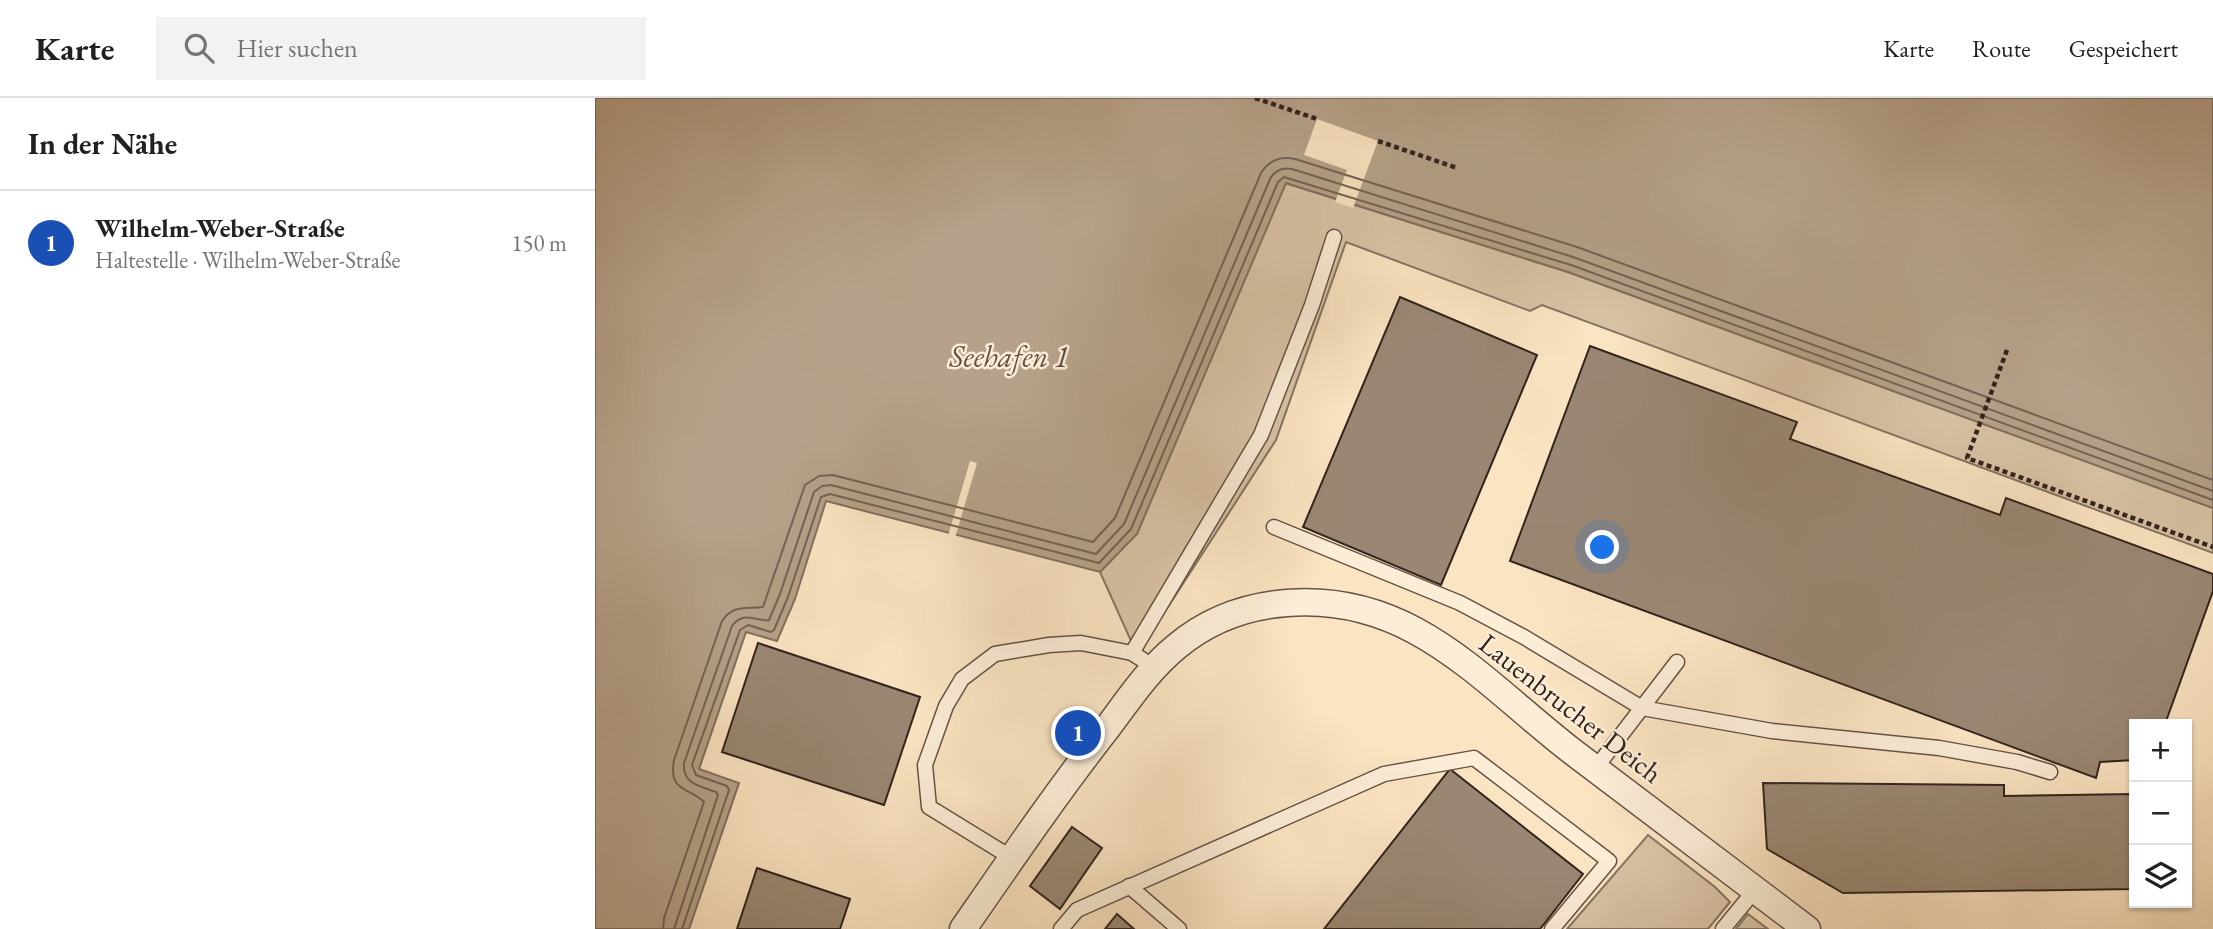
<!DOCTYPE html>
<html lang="de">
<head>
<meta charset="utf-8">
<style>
	:root { --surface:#fff; --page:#f2f2f2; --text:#202124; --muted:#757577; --line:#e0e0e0; --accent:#8f2418 }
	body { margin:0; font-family:"EB Garamond",serif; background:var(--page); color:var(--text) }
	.controls { position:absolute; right:21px; bottom:21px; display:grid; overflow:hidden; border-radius:0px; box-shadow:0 2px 5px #0004 }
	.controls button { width:63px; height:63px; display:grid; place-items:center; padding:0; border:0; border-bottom:2px solid var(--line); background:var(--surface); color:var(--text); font:35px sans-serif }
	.you { position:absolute; left:1008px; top:450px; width:24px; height:24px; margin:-18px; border:5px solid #fff; border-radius:50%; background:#1a73e8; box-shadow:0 0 0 10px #1a73e833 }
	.badge { display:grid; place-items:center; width:46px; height:46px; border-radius:50%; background:var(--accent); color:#fff; font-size:23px; font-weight:700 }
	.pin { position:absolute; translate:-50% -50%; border:4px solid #fff; box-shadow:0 2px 7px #0006 }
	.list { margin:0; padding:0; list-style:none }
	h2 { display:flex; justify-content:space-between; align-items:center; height:91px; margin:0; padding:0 28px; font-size:30px }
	h2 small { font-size:23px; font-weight:400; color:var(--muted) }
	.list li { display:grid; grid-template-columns:46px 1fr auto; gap:21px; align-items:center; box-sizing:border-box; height:105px; padding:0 28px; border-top:2px solid var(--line) }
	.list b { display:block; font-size:26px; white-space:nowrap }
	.list p { margin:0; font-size:23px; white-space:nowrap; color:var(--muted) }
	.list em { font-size:23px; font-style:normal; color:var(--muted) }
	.icon { flex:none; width:38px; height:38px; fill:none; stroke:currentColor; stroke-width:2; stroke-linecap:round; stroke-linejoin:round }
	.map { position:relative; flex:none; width:1618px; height:831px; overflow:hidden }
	header { display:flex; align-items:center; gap:42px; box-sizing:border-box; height:98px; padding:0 35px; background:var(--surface); border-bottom:2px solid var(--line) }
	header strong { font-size:33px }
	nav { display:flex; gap:38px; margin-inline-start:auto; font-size:24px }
	.search { width:490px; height:63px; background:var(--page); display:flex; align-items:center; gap:18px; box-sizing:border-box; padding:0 24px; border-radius:0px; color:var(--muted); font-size:26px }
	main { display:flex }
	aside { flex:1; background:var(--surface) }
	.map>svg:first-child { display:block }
	.green { fill:#d9c3a6; stroke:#857362; stroke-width:2 }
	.water { fill:#b6a28a; stroke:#816f5e; stroke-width:2 }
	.pier { fill:#fbe4c2 }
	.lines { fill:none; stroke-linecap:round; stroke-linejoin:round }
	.shore { stroke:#746254; stroke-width:2 }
	.building { fill:#9a8773; stroke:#31231d; stroke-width:2 }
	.service-casing { stroke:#645346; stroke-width:17 }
	.minor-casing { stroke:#645346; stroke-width:29 }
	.path { stroke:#31231d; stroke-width:4.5; stroke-dasharray:5 3.5; stroke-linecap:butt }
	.service { stroke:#fcedd7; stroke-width:14 }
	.minor { stroke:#fcedd7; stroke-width:26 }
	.labels { text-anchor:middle; stroke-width:5; stroke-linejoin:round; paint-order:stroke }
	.street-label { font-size:28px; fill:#31231d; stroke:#fcedd7 }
	.water-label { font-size:30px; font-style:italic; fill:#604f43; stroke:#fcedd7 }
</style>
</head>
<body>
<header>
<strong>Karte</strong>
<div class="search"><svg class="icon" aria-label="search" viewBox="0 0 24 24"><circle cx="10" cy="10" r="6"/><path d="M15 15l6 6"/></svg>Hier suchen</div>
<nav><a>Karte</a><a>Route</a><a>Gespeichert</a></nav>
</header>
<main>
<aside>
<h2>In der Nähe<small></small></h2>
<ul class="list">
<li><span class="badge" style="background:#1a4fb4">1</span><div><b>Wilhelm-Weber-Straße</b><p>Haltestelle · Wilhelm-Weber-Straße</p></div><em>150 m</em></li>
</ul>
</aside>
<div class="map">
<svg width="1618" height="831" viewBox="0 0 1618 831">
	<rect width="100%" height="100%" fill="#fbe4c2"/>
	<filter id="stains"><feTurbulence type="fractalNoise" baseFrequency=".00286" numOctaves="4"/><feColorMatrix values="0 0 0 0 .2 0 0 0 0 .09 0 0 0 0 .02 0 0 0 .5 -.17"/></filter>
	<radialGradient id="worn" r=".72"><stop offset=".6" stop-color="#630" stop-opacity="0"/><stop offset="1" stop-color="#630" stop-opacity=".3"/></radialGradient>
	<g class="green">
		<path d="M690 85 973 174 1618 410V455L947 207 935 213 751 144 681 342 549 546 545 563 505 474 542 435Z"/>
		<path d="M1053 737 1120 789 1135 804 1113 831H972Z"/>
		<path d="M1153 816 1173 831H1141Z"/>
	</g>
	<path class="water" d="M0 0H1618V410L973 174 691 85 542 436 505 474 231 403 200 501 182 543 151 534 104 671 144 685 94 831H0Z"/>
	<g class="pier">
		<path d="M722 21 783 43 758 110 740 104 752 72 709 57Z"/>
		<path d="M375 363 382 365 360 440 353 438Z"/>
	</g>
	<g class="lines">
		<g class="shore">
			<path d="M68 831 69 820 109 704C95 689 73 695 79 662L127 523C139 506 151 511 168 509L210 387 224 378 238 377 498 444 520 420 666 75C674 62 685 58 700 61L982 149 1618 382"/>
			<path d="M79 831 123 697 121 694C105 688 87 686 89 665L137 528C149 512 160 524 174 522L185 496 219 394 227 388 236 387 501 456 529 426 675 81C680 72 687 69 697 71L978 159 1618 393"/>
			<path d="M87 831 134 692 132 688 101 677 97 667 145 532 153 527 176 534 179 532 193 499 226 399 235 396 504 465 536 431 683 84 689 79 976 167 1618 402"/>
		</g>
	</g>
	<g class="building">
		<path d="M805 199 942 257 846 487 708 429Z"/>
		<path d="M995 248 1202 324 1195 341 1405 417 1411 400 1618 476V493L1570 626H1539V662L1505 664 1501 680 915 463Z"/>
		<path d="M163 545 325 599 289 707 127 654Z"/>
		<path d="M855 671 988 776 945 831H729Z"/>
		<path d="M1168 685 1409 687V698L1539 696V791L1248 795 1172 751Z"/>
		<path d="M477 729 507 750 465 811 435 788Z"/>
		<path d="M162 770 255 801 245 831H142Z"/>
		<path d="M522 816 539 831H510Z"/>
	</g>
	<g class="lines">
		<defs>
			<g id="service">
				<path d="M679 429 865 505 929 539 1047 610 1177 633 1344 650 1422 664 1455 674"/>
				<path d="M559 569 537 555 666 337 717 207 739 139"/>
				<path d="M1000 671 1082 564"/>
				<path d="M417 760 334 709 330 667 351 608 367 581 400 556 454 547 486 545 537 555"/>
				<path d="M534 788 584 831"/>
				<path d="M466 831 482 812 789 676 879 660 1014 763 957 831"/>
				<path d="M1128 831 1160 792"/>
			</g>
			<path id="minor" d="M368 831C415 763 462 694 513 629 534 601 554 571 581 549 613 522 652 508 692 505 818 495 887 584 978 654 1056 713 1134 772 1212 831"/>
		</defs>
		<use href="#service" class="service-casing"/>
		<use href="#minor" class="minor-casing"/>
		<g class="path">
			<path d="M660 0 722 21"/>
			<path d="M783 43 862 70"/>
			<path d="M1412 252 1372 360 1618 449"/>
		</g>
		<use href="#service" class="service"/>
		<use href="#minor" class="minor"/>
	</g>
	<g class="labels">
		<g class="street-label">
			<text transform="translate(976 610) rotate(38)" y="10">Lauenbrucher Deich</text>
		</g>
		<g class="water-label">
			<text x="414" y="269">Seehafen 1</text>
		</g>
	</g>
	<rect width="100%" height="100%" filter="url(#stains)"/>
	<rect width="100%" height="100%" fill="url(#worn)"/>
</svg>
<div class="controls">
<button>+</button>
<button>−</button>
<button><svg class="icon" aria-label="layers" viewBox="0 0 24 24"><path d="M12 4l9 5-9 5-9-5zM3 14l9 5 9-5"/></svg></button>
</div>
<div class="you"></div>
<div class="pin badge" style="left:483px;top:635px;background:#1a4fb4">1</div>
</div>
</main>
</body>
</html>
